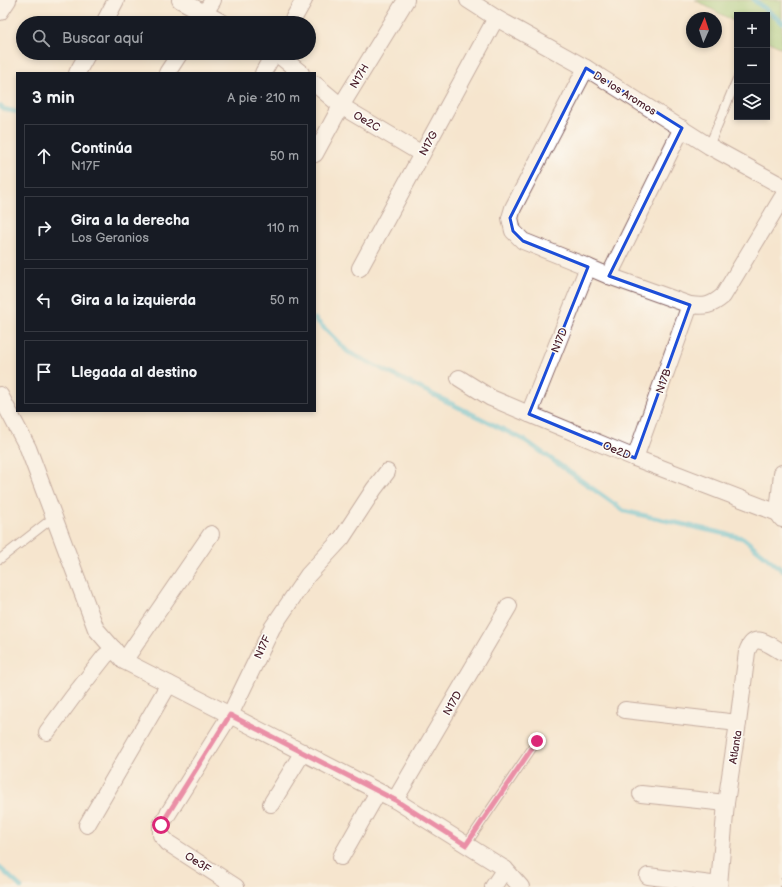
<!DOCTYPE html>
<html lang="es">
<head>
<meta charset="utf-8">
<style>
	:root { --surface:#171b24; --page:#20242c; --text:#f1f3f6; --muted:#9ea1a6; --line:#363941 }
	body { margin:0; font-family:"Balsamiq Sans",sans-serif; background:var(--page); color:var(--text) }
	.controls { position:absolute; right:12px; top:12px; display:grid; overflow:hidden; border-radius:0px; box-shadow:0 2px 6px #0003 }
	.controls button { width:36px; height:36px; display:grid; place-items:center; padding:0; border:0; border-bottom:1px solid var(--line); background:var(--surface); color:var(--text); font:20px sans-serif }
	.compass { position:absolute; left:686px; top:12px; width:36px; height:36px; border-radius:50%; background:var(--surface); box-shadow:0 2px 6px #0003; rotate:3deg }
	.stop { position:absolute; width:12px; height:12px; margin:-9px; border:3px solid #db2777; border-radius:50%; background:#fff }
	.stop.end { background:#db2777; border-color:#fff; box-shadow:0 1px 4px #0008 }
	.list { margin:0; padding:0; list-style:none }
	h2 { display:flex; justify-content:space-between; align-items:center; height:52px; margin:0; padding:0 16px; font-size:17px }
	h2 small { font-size:13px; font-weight:400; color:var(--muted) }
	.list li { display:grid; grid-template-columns:26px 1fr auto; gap:12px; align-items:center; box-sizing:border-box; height:64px; margin:0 8px 8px; padding:0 8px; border:1px solid var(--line); border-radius:0px }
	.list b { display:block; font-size:15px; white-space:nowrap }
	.list p { margin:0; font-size:13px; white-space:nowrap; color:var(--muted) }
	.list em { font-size:13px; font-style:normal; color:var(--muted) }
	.icon { flex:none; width:22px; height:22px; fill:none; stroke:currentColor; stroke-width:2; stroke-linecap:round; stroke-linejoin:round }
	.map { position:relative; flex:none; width:782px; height:887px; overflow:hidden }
	.search { position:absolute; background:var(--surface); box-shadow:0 2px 6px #0003; left:16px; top:16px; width:300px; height:44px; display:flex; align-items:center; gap:10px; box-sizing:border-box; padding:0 14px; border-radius:22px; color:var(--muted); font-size:15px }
	.panel { position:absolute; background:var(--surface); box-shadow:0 2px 6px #0003; left:16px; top:72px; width:300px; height:340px; border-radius:0px }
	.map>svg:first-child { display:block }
	.green { fill:#9ed181; stroke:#747856 }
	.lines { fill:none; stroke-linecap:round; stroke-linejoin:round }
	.stream { stroke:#59c0d6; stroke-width:5 }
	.lane-casing { stroke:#866464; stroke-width:10 }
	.street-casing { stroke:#866464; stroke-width:18 }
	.path { stroke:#866464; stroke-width:2.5; stroke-dasharray:1 3; stroke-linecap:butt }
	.lane { stroke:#fff; stroke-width:8 }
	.street { stroke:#fff; stroke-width:16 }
	.route { stroke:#db2777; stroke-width:5 }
	.marked { fill:none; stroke:#1d4ed8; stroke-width:3; stroke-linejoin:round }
	.labels { text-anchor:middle; stroke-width:3; stroke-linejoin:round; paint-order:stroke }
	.street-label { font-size:11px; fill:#4a1f2b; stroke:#fdfcf7 }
</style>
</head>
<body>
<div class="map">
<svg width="782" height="887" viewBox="0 0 782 887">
	<rect width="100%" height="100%" fill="#fdfcf7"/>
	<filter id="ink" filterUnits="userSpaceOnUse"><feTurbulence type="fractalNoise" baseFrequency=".025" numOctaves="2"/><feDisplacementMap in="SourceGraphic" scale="8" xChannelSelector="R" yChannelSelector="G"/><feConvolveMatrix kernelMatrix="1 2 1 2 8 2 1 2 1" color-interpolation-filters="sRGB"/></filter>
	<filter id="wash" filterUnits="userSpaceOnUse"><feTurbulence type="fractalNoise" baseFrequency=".012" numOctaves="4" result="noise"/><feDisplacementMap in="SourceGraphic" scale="16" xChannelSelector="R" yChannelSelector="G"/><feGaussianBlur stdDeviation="0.9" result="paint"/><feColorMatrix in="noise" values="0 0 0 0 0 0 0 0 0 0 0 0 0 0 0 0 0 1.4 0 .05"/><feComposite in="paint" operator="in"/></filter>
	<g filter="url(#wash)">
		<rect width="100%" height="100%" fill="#f6e5ce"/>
		<path class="green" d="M695 0H782V49L767 40V15H737V23Z"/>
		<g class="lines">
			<g class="stream">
				<path d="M754 0 782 22"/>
				<path d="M0 106 3 109 17 112"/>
				<path d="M315 319 348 352 526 441 624 511 743 538 782 570"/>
				<path d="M0 868 21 887"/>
			</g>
		</g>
	</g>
	<g filter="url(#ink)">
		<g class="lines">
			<defs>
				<g id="lane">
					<path d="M709 146 737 79"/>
					<path d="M0 559 54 517"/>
					<path d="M466 845 537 741"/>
				</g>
				<g id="street">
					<path d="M180 0 223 23"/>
					<path d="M468 0 496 18 586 68 709 146 782 186"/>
					<path d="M0 12 8 0"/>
					<path d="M104 23 116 0"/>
					<path d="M199 23 213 0"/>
					<path d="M291 23 304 0"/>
					<path d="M276 53 301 73"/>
					<path d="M586 68 513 208 510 218 513 231 523 241 588 267 609 276 690 305C705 307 711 306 723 296L782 198"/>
					<path d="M77 73 88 53"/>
					<path d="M167 73 180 53"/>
					<path d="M263 73 274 53"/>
					<path d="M315 84 341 106 422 154"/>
					<path d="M315 154 341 106 406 0"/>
					<path d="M360 268 496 18"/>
					<path d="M609 276 682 128"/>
					<path d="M459 378 491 398 529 414 635 458 778 513"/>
					<path d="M0 395 28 448 96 629 124 661 230 715 395 800 505 869 521 887"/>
					<path d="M529 414 588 267"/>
					<path d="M635 458 690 305"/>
					<path d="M782 473 778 513 782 519"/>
					<path d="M124 661 211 534"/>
					<path d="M625 710 738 723"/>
					<path d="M47 732 72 698 105 656 114 649"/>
					<path d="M641 794 726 803"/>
					<path d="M395 800 509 606"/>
					<path d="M271 804 303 752"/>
					<path d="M87 825 169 684"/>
					<path d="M341 857 378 792"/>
					<path d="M648 876 719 885"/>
					<path d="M236 887 168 843 161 835V825L230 715 272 628 308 575 342 538 374 489 387 472"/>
					<path d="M493 887 505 869"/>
					<path d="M720 887 719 885 726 803 738 723 747 652C754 630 769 645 782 652"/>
				</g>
			</defs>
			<use href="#lane" class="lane-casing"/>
			<use href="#street" class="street-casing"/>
			<path class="path" d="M781 887 782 878"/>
			<use href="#lane" class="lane"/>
			<use href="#street" class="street"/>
		</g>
	</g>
	<g class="lines" filter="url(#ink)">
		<path class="route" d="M161 825 230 715 395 800 466 845 537 741"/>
	</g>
	<path d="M0 0H782V887H0ZM586 68 682 128 609 276 690 305 635 458 529 414 588 267 523 241 513 231 510 218Z" fill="#f6e5ce" fill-opacity=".55" fill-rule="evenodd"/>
	<path class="marked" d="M586 68 682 128 609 276 690 305 635 458 529 414 588 267 523 241 513 231 510 218Z"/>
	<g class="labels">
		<g class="street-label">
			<text transform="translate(359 76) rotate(-59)" y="4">N17H</text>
			<text transform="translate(625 93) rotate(32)" y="4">De los Aromos</text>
			<text transform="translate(367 121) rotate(30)" y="4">Oe2C</text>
			<text transform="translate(428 143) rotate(-61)" y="4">N17G</text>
			<text transform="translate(559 340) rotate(-68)" y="4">N17D</text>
			<text transform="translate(663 381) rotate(-70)" y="4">N17B</text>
			<text transform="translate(617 450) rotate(23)" y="4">Oe2D</text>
			<text transform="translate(262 647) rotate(-65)" y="4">N17F</text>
			<text transform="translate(452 703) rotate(-60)" y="4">N17D</text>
			<text transform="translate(735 747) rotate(-81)" y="4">Atlanta</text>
			<text transform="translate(198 862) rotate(33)" y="4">Oe3F</text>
		</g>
	</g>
</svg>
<div class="controls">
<button>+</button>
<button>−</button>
<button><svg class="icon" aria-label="layers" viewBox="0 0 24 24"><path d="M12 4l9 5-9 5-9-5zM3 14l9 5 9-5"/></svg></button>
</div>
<svg class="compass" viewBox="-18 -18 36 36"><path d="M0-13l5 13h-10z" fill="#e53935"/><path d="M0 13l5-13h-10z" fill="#9ea1a6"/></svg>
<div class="stop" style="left:161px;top:825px"></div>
<div class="stop end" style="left:537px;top:741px"></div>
<div class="search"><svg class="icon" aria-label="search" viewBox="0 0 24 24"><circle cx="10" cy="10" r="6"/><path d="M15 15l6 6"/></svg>Buscar aquí</div>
<section class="panel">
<h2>3 min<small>A pie · 210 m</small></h2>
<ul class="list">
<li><svg class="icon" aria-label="ahead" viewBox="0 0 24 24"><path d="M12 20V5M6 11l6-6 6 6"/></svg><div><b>Continúa</b><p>N17F</p></div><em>50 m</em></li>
<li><svg class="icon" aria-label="right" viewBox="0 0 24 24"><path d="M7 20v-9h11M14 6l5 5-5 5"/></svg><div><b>Gira a la derecha</b><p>Los Geranios</p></div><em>110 m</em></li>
<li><svg class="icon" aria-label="left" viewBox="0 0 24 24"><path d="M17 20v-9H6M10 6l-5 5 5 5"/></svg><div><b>Gira a la izquierda</b></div><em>50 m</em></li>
<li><svg class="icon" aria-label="arrive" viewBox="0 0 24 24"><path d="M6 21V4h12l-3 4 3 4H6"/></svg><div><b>Llegada al destino</b></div></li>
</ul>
</section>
</div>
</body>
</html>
